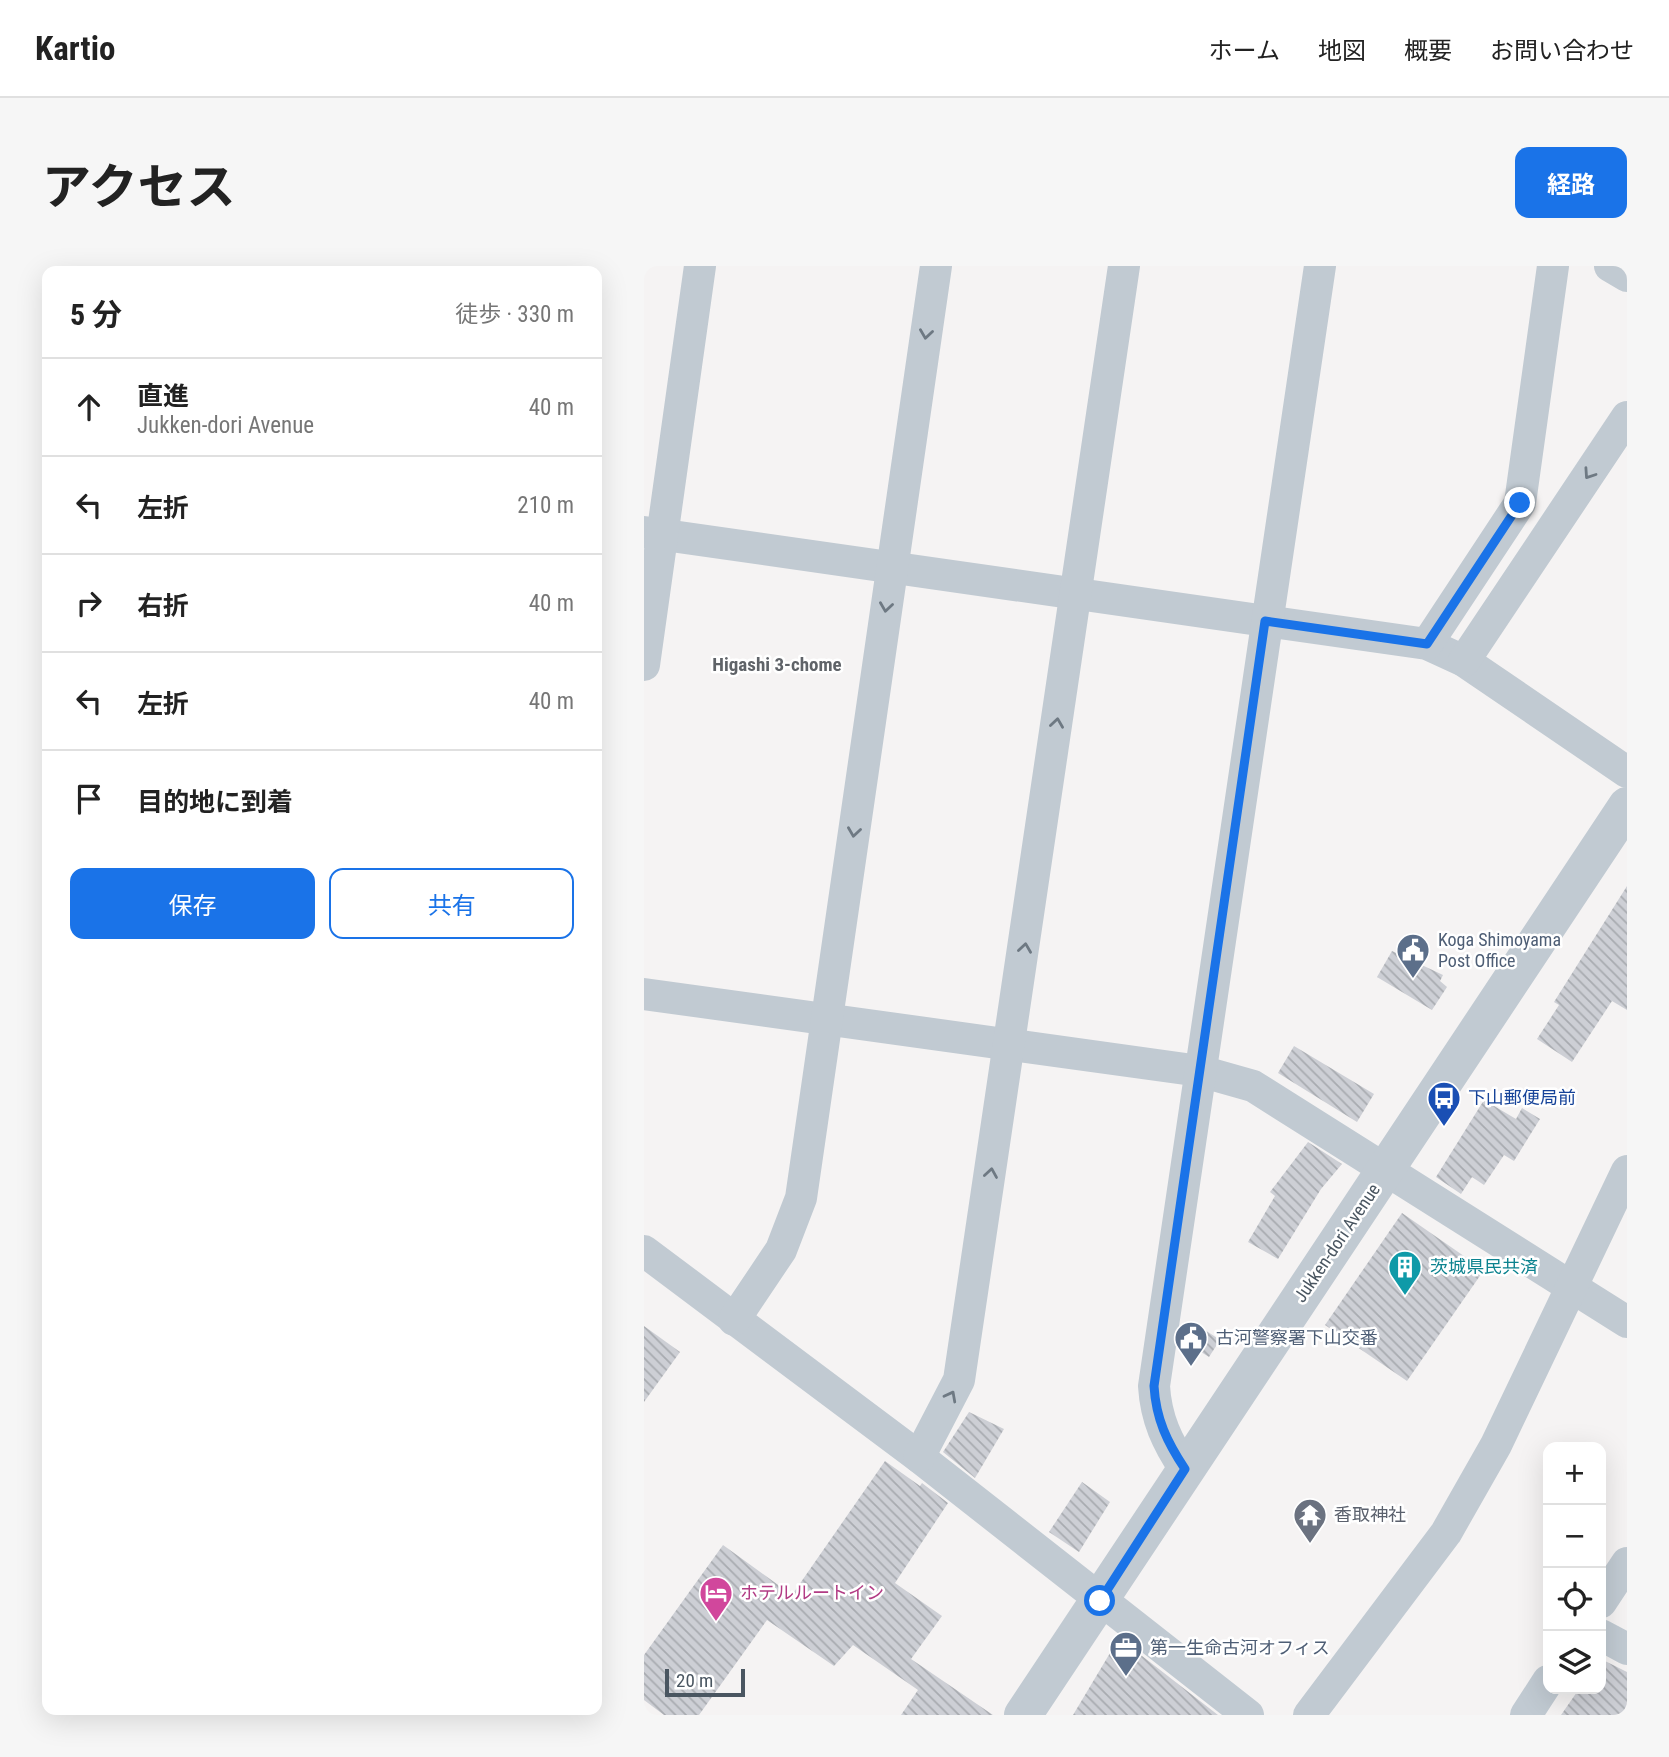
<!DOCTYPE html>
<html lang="ja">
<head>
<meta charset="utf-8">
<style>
	:root { --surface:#fff; --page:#f6f6f6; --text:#222; --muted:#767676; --line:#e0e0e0; --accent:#1a73e8 }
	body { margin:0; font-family:"Roboto Condensed","Noto Sans JP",sans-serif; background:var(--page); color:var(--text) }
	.controls { position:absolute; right:21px; bottom:21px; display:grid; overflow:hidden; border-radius:14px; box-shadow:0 7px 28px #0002 }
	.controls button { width:63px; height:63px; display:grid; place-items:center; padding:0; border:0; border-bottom:2px solid var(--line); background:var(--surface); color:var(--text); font:35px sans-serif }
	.scale { position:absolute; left:21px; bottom:18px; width:80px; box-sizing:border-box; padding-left:7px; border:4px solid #4a5661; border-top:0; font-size:19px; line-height:24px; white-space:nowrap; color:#4a5661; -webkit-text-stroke:5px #fff; paint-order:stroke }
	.stop { position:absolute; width:21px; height:21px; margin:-16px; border:5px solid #1a73e8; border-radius:50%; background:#fff }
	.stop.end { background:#1a73e8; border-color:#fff; box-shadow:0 2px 7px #0008 }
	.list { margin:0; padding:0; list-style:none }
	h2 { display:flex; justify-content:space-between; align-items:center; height:91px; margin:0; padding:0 28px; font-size:30px }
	h2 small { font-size:23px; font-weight:400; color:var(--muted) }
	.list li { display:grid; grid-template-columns:46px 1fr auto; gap:21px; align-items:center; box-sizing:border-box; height:98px; padding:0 28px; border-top:2px solid var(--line) }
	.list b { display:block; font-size:26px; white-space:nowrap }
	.list p { margin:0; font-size:23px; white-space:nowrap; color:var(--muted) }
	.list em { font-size:23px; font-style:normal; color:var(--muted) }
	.actions { display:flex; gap:14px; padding:21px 28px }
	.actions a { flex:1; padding:16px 0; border:2px solid var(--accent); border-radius:14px; text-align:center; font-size:24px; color:var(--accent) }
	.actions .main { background:var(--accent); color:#fff }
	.icon { flex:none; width:38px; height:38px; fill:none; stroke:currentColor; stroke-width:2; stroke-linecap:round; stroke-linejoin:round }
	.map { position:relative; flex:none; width:983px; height:1449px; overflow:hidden; border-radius:14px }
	header { display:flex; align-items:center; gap:42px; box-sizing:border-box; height:98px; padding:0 35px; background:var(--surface); border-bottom:2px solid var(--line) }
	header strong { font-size:33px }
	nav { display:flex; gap:38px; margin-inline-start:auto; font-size:24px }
	.intro { display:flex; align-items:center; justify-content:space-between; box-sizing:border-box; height:168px; padding:0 42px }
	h1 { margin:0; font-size:49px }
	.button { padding:18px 32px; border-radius:14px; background:var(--accent); color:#fff; font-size:24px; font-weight:700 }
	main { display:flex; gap:42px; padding:0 42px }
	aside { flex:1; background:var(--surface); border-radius:14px; box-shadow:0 7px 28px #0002 }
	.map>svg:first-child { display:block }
	.building { fill:url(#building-back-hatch) }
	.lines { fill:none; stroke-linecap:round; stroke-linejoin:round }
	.minor { stroke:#c1cad2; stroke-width:32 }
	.tertiary { stroke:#c1cad2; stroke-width:38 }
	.oneway { stroke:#6e7983 }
	.route { stroke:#1a73e8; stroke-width:9 }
	.labels { text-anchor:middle; stroke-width:5; stroke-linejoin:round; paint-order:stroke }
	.service-label { font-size:18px; fill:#4e5e75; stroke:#fff; text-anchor:start }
	.transit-label { font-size:18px; fill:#164399; stroke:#fff; text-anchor:start }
	.street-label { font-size:18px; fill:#4a5661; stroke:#fff }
	.culture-label { font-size:18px; fill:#0d838f; stroke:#fff; text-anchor:start }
	.worship-label { font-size:18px; fill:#5b616d; stroke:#fff; text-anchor:start }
	.hotel-label { font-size:18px; fill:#b23c85; stroke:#fff; text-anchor:start }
	.neighbourhood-label { font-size:19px; font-weight:bold; fill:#5f6368; stroke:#fff }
</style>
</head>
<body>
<header>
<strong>Kartio</strong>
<nav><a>ホーム</a><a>地図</a><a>概要</a><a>お問い合わせ</a></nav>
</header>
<div class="intro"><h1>アクセス</h1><a class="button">経路</a></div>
<main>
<aside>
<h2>5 分<small>徒歩 · 330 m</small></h2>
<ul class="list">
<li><svg class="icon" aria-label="ahead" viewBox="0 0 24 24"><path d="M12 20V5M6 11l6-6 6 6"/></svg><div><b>直進</b><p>Jukken-dori Avenue</p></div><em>40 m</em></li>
<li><svg class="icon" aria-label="left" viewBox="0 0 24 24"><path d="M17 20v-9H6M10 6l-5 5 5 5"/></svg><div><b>左折</b></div><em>210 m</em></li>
<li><svg class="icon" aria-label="right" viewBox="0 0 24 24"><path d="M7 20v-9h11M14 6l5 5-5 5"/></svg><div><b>右折</b></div><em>40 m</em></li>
<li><svg class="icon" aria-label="left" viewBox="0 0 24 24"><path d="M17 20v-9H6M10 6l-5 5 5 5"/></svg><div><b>左折</b></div><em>40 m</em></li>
<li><svg class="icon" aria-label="arrive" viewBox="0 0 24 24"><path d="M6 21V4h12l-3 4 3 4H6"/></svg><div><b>目的地に到着</b></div></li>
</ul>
<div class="actions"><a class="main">保存</a><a>共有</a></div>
</aside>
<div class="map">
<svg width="983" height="1449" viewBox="0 0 983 1449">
	<defs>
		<pattern id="building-back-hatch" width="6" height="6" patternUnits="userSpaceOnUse" patternTransform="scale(1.75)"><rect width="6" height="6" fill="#cdcfd5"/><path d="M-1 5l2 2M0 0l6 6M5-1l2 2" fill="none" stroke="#a8abb0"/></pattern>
	</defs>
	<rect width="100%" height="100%" fill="#f5f3f3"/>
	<g class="building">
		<path d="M983 620V744L968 735 928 796 893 773 915 739 910 736Z"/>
		<path d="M748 685 799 709 796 715 803 721 788 744 733 711Z"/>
		<path d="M650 780 730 828 713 856 634 807Z"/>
		<path d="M840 834 872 853 878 842 896 853 870 895 860 889 840 919 828 911 817 928 792 911Z"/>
		<path d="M664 876 698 898 677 923 634 993 604 976 631 930 626 926Z"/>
		<path d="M758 947 840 1004 763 1115 681 1059Z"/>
		<path d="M549 1056 576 1074 565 1091 538 1074Z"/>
		<path d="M0 1060 36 1086 0 1136Z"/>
		<path d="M325 1146 360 1163 331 1212 299 1186Z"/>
		<path d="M241 1195 276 1220 278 1217 304 1237 251 1317 298 1350 267 1393 349 1449H257L274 1424 209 1379 190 1400 123 1354 55 1449H20L0 1434V1389L79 1279 148 1329Z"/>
		<path d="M438 1216 466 1236 435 1286 405 1266Z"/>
		<path d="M475 1372 574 1449H429Z"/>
		<path d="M957 1393 983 1406V1449H917L935 1423H957Z"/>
	</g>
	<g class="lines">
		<g class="minor">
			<path d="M966 0 983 10"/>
			<path d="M0 266 783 378 820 395 983 506"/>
			<path d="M783 378 876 237 909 0"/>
			<path d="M820 395 983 151"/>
			<path d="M0 399 56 0"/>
			<path d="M0 728 556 805 609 820 983 1056"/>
			<path d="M0 985 275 1191 604 1449"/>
			<path d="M90 1054 137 984 157 932 292 0"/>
			<path d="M275 1191 315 1114 480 0"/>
			<path d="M541 1203C523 1176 512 1153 510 1120L676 0"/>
			<path d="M957 1336 983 1297"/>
			<path d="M957 1369 983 1383"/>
			<path d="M665 1449 802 1267 852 1179 983 905"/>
			<path d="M882 1449 904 1415"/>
		</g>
		<path class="tertiary" d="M379 1449 983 540"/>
	</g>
	<defs><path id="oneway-chevron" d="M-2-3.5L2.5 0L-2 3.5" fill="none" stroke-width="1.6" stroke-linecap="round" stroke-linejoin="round" transform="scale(1.75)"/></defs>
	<g class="oneway">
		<use href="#oneway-chevron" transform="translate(282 68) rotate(98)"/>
		<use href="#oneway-chevron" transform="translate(945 208) rotate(124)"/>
		<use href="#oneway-chevron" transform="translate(242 341) rotate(98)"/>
		<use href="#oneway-chevron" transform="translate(413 457) rotate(-82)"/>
		<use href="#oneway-chevron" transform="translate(210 566) rotate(98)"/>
		<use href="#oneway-chevron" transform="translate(381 682) rotate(-82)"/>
		<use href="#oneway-chevron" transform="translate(347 907) rotate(-81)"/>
		<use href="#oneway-chevron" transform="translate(307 1130) rotate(-62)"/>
	</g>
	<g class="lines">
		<path class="route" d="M456 1335 541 1203C523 1176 512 1153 510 1120L621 355 783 378 876 237"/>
	</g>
	<defs>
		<symbol id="civic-pin" viewBox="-11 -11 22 30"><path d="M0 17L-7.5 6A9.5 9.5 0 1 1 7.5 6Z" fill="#5c6f8a" stroke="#fff"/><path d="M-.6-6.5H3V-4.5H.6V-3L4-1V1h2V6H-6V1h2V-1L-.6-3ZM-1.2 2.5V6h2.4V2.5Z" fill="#fff"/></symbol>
		<symbol id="bus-pin" viewBox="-11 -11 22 30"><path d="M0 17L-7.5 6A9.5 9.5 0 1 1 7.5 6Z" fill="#1a4fb4" stroke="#fff"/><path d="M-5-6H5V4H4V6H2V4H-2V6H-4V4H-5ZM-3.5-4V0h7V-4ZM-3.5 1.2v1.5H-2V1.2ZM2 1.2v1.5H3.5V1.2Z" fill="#fff"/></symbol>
		<symbol id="building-pin" viewBox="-11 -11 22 30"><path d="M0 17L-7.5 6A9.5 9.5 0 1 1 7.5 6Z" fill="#0f9aa8" stroke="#fff"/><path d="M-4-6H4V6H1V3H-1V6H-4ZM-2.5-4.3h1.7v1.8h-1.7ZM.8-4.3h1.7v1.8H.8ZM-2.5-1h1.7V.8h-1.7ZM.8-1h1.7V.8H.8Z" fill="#fff"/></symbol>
		<symbol id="temple-pin" viewBox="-11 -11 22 30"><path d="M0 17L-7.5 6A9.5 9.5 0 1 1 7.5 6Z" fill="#6b7280" stroke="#fff"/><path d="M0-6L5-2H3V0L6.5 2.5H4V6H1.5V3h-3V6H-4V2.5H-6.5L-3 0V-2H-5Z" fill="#fff"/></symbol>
		<symbol id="hotel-pin" viewBox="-11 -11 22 30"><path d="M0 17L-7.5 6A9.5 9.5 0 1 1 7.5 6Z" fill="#d1479c" stroke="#fff"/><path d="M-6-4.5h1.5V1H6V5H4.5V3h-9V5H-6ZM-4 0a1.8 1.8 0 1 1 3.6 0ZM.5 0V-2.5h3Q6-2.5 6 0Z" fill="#fff"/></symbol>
		<symbol id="office-pin" viewBox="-11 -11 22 30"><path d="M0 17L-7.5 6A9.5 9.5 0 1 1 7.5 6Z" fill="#5c6f8a" stroke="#fff"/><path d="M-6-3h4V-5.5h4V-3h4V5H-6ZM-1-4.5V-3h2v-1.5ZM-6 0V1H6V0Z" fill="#fff"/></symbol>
	</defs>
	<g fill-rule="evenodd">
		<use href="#civic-pin" x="750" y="665" width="38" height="52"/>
		<use href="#bus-pin" x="781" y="813" width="38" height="52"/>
		<use href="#building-pin" x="742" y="982" width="38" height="52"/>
		<use href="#civic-pin" x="528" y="1053" width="38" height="52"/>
		<use href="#temple-pin" x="647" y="1230" width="38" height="52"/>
		<use href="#hotel-pin" x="53" y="1308" width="38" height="52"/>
		<use href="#office-pin" x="463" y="1363" width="38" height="52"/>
	</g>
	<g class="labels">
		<g class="service-label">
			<text x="794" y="680">Koga Shimoyama<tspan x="794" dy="21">Post Office</tspan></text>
			<text x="572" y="1078">古河警察署下山交番</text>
			<text x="506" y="1388">第一生命古河オフィス</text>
		</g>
		<g class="transit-label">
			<text x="824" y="838">下山郵便局前</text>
		</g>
		<g class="street-label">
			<text transform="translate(693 977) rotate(-56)" y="6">Jukken-dori Avenue</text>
		</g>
		<g class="culture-label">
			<text x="786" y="1007">茨城県民共済</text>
		</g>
		<g class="worship-label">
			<text x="690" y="1255">香取神社</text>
		</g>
		<g class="hotel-label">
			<text x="96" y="1333">ホテルルートイン</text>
		</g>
		<g class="neighbourhood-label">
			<text x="133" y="405">Higashi 3-chome</text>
		</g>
	</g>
</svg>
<div class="controls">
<button>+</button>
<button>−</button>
<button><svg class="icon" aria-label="locate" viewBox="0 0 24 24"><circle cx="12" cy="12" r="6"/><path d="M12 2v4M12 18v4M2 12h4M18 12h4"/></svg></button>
<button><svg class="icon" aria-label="layers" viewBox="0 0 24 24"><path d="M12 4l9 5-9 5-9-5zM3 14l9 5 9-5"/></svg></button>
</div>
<div class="scale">20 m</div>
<div class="stop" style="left:456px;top:1335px"></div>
<div class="stop end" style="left:876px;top:237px"></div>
</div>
</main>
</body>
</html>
